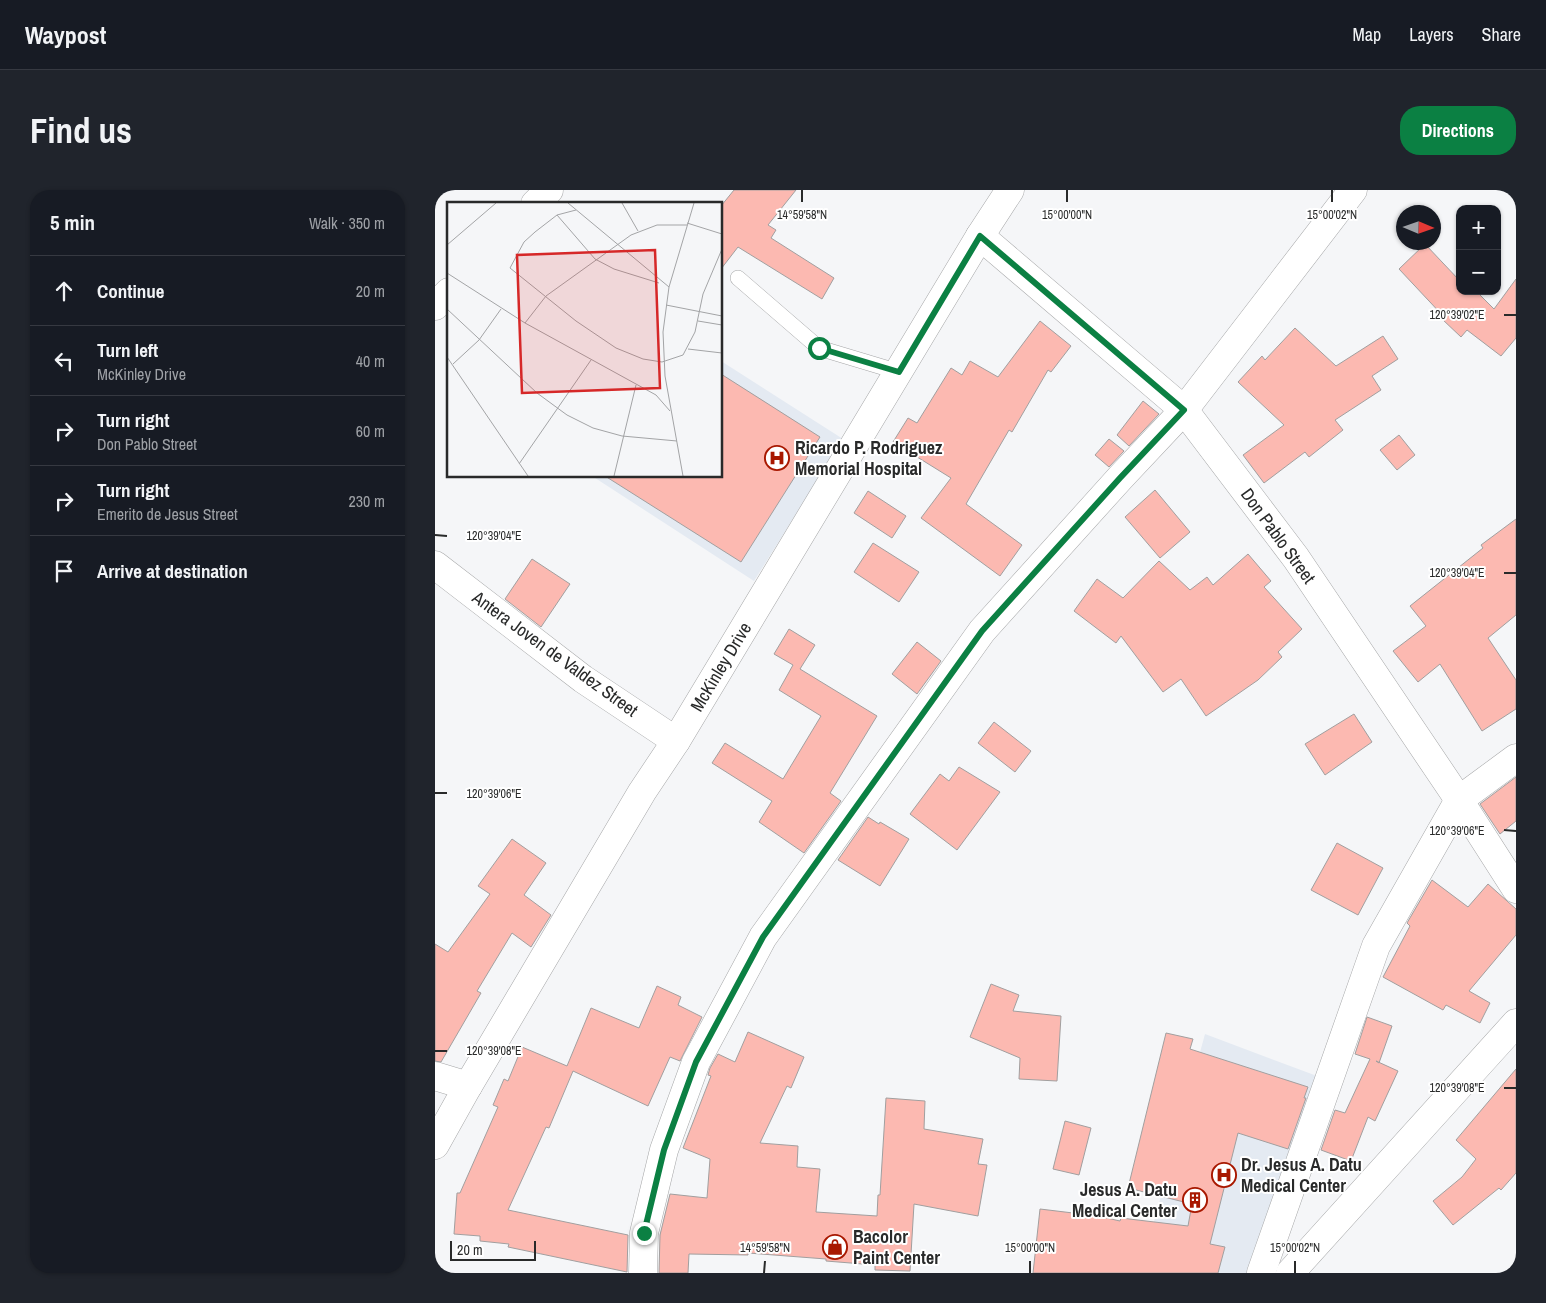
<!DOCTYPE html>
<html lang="en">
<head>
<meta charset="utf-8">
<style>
	:root { --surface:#171b24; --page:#20242c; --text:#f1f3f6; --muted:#9ea1a6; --line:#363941; --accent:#0b8043 }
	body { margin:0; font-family:"Archivo Narrow",sans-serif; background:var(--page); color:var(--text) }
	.controls { position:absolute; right:15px; top:15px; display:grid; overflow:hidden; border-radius:10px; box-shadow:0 1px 4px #0004 }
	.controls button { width:45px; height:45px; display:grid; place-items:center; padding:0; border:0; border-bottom:1px solid var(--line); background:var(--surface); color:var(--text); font:25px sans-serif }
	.compass { position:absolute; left:961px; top:15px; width:45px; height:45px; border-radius:50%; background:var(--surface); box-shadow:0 1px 4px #0004; rotate:92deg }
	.scale { position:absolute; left:15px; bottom:12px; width:86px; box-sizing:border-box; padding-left:5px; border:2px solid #292a2a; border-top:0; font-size:14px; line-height:18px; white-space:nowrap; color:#292a2a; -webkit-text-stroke:4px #fff; paint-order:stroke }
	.stop { position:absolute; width:15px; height:15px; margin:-11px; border:4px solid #0b8043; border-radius:50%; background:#fff }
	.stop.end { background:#0b8043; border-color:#fff; box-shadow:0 1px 5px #0008 }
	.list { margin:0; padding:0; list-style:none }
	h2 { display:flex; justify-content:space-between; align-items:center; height:65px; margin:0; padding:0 20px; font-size:21px }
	h2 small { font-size:16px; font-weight:400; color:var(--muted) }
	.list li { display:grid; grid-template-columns:32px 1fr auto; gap:15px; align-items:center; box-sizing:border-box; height:70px; padding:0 20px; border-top:1px solid var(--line) }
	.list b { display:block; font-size:19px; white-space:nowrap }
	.list p { margin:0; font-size:16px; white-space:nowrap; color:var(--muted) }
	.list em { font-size:16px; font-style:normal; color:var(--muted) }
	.icon { flex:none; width:28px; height:28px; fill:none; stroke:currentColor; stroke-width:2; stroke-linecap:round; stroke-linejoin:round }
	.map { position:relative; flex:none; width:1081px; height:1083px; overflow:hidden; border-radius:20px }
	header { display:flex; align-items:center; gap:30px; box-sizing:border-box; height:70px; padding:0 25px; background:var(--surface); border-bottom:1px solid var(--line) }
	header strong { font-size:24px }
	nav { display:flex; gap:28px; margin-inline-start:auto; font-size:18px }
	.intro { display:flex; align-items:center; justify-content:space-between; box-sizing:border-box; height:120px; padding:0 30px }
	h1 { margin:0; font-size:35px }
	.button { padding:12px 22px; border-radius:20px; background:var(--accent); color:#fff; font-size:18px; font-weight:700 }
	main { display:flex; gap:30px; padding:0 30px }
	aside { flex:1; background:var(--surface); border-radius:20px; box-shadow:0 1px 4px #0004 }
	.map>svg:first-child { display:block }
	.built { fill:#e4eaf2 }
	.building { fill:#fcb9b1; stroke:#a19f9f }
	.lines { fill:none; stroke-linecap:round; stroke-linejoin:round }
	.service-casing { stroke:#a6a7a8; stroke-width:16 }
	.minor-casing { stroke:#a6a7a8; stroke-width:29 }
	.secondary-casing { stroke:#a6a7a8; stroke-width:29 }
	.service { stroke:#fff; stroke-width:15 }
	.minor { stroke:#fff; stroke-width:28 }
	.secondary { stroke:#fff; stroke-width:28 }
	.route { stroke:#0b8043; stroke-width:6 }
	.ticks { fill:none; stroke:#292a2a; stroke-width:2 }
	.labels { text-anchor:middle; stroke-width:4; stroke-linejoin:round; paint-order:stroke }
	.poi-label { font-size:18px; font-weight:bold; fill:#292a2a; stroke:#fff; text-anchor:start }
	.street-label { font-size:18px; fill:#292a2a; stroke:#fff }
	.inset-road { fill:none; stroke:#a3a4a6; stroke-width:1 }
	.view { fill:#d62828; fill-opacity:0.15; stroke:#d62828; stroke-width:2.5 }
	.inset-edge { fill:none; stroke:#292a2a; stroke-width:2.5 }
	.ticks-label { font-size:12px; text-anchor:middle; fill:#292a2a; stroke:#fff; stroke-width:4; stroke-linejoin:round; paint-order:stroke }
</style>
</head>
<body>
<header>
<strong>Waypost</strong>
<nav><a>Map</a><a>Layers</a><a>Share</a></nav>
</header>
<div class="intro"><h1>Find us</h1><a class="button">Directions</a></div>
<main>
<aside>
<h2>5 min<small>Walk · 350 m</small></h2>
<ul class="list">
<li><svg class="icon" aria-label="ahead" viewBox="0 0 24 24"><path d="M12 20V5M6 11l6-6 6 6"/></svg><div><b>Continue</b></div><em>20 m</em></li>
<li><svg class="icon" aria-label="left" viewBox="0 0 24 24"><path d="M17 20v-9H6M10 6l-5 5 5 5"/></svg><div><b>Turn left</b><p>McKinley Drive</p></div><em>40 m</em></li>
<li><svg class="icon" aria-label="right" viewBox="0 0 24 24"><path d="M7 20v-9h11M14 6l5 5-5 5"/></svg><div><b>Turn right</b><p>Don Pablo Street</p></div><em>60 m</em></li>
<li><svg class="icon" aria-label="right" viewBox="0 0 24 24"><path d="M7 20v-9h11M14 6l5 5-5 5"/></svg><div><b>Turn right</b><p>Emerito de Jesus Street</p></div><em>230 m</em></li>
<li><svg class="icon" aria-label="arrive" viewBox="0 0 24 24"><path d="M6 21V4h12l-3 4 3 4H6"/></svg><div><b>Arrive at destination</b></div></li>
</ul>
</aside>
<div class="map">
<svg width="1081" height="1083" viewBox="0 0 1081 1083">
	<rect width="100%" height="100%" fill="#f5f6f8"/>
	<g class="built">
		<path d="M286 171 408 249 319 391 157 286H286Z"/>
		<path d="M770 844 882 886 812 1083H705Z"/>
	</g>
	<g class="building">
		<path d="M299 0H361L333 35 341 40 336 48 399 88 387 109 303 57 286 79V16Z"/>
		<path d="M990 54 1025 91V101H1041L1059 119 1081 89V148L1066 166 1032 140 1026 147 1007 129 1009 127 964 79Z"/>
		<path d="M605 131 636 156 616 182 613 180 577 242 574 240 531 314 587 355 565 386 486 328 516 288 458 252 473 228 482 233 516 178 527 185 535 171 563 187Z"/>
		<path d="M860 138 901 176 948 146 963 169 937 186 946 200 900 230 908 240 874 267 870 262 829 293 808 265 849 235 803 192 827 166 830 170Z"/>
		<path d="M286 184 385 247 306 372 170 286H286Z"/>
		<path d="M708 211 724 224 694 256 682 245Z"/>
		<path d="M964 245 980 265 962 280 945 260Z"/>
		<path d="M674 249 689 261 674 277 660 265Z"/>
		<path d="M720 300 755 342 725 368 690 327Z"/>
		<path d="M433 301 471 326 457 348 419 323Z"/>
		<path d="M1081 329V425L1053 448 1081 490V519L1047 541 1005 474 983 492 958 461 991 436 975 416 1048 358 1046 355Z"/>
		<path d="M438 353 484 382 464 412 419 382Z"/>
		<path d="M813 364 836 391 829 397 867 439 843 462 847 467 823 490 771 526 746 489 728 502 686 446 681 453 639 421 662 389 688 408 724 371 755 400 772 387 778 395Z"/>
		<path d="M97 369 135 394 106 437 70 409Z"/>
		<path d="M354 439 380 455 365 479 442 526 395 603 406 611 369 663 324 632 337 611 277 573 290 553 348 589 386 526 344 500 358 475 339 464Z"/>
		<path d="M482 452 506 471 482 504 457 484Z"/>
		<path d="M919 524 937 552 890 585 870 554Z"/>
		<path d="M559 532 596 561 580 582 543 553Z"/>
		<path d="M524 577 565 602 522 660 475 624 505 584 514 591Z"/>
		<path d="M1081 587V631L1065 644 1045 614Z"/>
		<path d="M433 627 444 634 445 632 474 649 445 696 403 670Z"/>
		<path d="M77 649 111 673 89 705 116 725 96 757 77 743 42 801 46 803 6 872 0 871V754L13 762 55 704 43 696Z"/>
		<path d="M902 653 948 678 923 725 876 700Z"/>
		<path d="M997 690 1033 717 1053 694 1081 719V745L1034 801 1055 813 1045 833 1011 815 1008 820 948 787 975 736 972 733Z"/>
		<path d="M556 794 584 805 578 821 626 826 622 891 584 889 585 868 535 847Z"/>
		<path d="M222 796 246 807 243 815 267 827 245 871 235 867 213 916 138 881 114 938 111 937 73 1020 193 1045 192 1082 73 1057 74 1054 45 1051V1046L19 1044 22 1003H25L63 917 58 915 69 889 73 891 87 857 132 876 156 818 204 838Z"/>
		<path d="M932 827 957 836 944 873 941 871 963 881 940 931 933 927 916 971 886 960 900 920 910 923 935 869 920 864Z"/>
		<path d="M313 842 369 867 356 898 352 896 325 953 363 956 362 977 385 979 381 1022 442 1026 443 1005H445L451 908 490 911 489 939 548 949 543 974 552 975 543 1026 479 1014 475 1081 440 1080V1075L391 1071V1069L313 1063V1065L254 1064 253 1083H224L225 1045 235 1004 272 1008 275 969 248 958 276 886 273 885 275 878 283 864 300 872Z"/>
		<path d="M731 843 758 849 755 859 873 897 869 908H871L853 959 803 943 775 1054 790 1057 783 1083H598L605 1019 663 1026 685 1031 686 1028 753 1036 757 1014 693 998Z"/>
		<path d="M1081 879V983L1066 1000 1064 998 1018 1035 998 1011 1027 987 1041 969 1021 950Z"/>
		<path d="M630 931 656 938 644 985 618 979Z"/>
	</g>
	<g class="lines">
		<defs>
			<path id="service" d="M303 88 384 158 464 182"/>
			<g id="minor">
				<path d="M100 14 114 0"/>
				<path d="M545 46 749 220 861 368 1024 610 1081 699"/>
				<path d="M0 116 14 102"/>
				<path d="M0 375 148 489 241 551"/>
				<path d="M0 886 33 896"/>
				<path d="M208 1083 209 1043 229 960 261 872 328 747 547 441 685 288 749 220 918 0"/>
				<path d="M826 1083 941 756 1024 610 1081 568"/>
				<path d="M855 1083 1081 833"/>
			</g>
			<path id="secondary" d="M0 955 33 896 207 602 241 551 545 46 575 0"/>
		</defs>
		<use href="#service" class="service-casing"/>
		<use href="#minor" class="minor-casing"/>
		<use href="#secondary" class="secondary-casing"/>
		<use href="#service" class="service"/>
		<use href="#minor" class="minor"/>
		<use href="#secondary" class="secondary"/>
	</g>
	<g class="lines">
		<path class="route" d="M209 1043 229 960 261 872 328 747 547 441 685 288 749 220 545 46 464 182 384 158"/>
	</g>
	<path class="ticks" d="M367 12V0M632 12V0M897 12V0M1069 125H1081M0 345 12 346M1069 383H1081M0 603H12M1069 640 1081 641M0 861H12M1069 898H1081M329 1083 330 1071M595 1083V1071M860 1083V1071"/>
	<defs>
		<symbol id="hospital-ring" viewBox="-11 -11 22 22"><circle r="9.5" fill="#fff" stroke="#a81800" stroke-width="1.5"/><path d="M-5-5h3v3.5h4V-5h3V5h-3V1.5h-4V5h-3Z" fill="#a81800"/></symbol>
		<symbol id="building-ring" viewBox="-11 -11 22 22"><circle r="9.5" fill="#fff" stroke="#a81800" stroke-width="1.5"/><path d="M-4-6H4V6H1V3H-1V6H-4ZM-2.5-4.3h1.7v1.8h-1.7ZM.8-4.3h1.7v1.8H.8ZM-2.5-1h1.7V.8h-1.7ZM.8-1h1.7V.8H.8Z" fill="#a81800"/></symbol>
		<symbol id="shop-ring" viewBox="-11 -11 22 22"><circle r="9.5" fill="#fff" stroke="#a81800" stroke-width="1.5"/><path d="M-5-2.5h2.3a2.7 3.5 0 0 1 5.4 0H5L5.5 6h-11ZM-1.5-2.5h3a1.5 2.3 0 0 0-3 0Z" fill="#a81800"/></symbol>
	</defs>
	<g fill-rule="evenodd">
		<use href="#hospital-ring" x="328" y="254" width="28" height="28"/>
		<use href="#hospital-ring" x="775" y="971" width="28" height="28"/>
		<use href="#building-ring" x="746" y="996" width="28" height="28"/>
		<use href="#shop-ring" x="386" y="1043" width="28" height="28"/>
	</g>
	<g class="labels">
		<g class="poi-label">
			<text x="360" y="264">Ricardo P. Rodriguez<tspan x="360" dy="21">Memorial Hospital</tspan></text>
			<text x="806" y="981">Dr. Jesus A. Datu<tspan x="806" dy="21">Medical Center</tspan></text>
			<text x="742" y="1006" text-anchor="end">Jesus A. Datu<tspan x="742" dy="21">Medical Center</tspan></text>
			<text x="418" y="1053">Bacolor<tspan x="418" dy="21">Paint Center</tspan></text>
		</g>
		<g class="street-label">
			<text transform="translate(843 346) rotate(54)" y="6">Don Pablo Street</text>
			<text transform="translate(120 464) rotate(36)" y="6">Antera Joven de Valdez Street</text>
			<text transform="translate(286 477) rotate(-59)" y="6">McKinley Drive</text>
		</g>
	</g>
	<g transform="translate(12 12)">
		<rect width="275" height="275" fill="#f5f6f8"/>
		<path class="inset-road" d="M121 1 222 85M175 1 191 29M129 8 110 13 88 30 77 40 63 66 129 119 169 146 196 157 215 160 236 153 248 130 256 92 275 47M110 13 148 57 167 67 212 81M240 21 275 32M0 43 49 1M0 71 78 121 209 193 223 209M219 103 275 114M0 107 90 191 120 213 146 226 175 234 230 239M251 119 275 123M78 121 99 94 184 33 210 23H240M241 147 275 151M0 155 81 274M6 162 32 138 54 107M72 262 144 158M167 274 189 183M236 274 218 174 216 130 222 85 247 1"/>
		<path class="view" d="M208 48 213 186 75 191 70 53Z"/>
		<rect width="275" height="275" class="inset-edge"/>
	</g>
	<g class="ticks-label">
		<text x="367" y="29">14°59'58"N</text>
		<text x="632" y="29">15°00'00"N</text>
		<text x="897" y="29">15°00'02"N</text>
		<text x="1022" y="129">120°39'02"E</text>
		<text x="59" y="350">120°39'04"E</text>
		<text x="1022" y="387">120°39'04"E</text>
		<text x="59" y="608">120°39'06"E</text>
		<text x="1022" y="645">120°39'06"E</text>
		<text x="59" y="865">120°39'08"E</text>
		<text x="1022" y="902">120°39'08"E</text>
		<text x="330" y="1062">14°59'58"N</text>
		<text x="595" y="1062">15°00'00"N</text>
		<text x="860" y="1062">15°00'02"N</text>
	</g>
</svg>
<div class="controls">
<button>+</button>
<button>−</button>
</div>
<svg class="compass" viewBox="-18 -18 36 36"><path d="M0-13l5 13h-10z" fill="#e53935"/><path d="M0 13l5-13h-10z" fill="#9ea1a6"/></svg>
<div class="scale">20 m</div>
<div class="stop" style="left:384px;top:158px"></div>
<div class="stop end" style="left:209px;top:1043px"></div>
</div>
</main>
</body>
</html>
